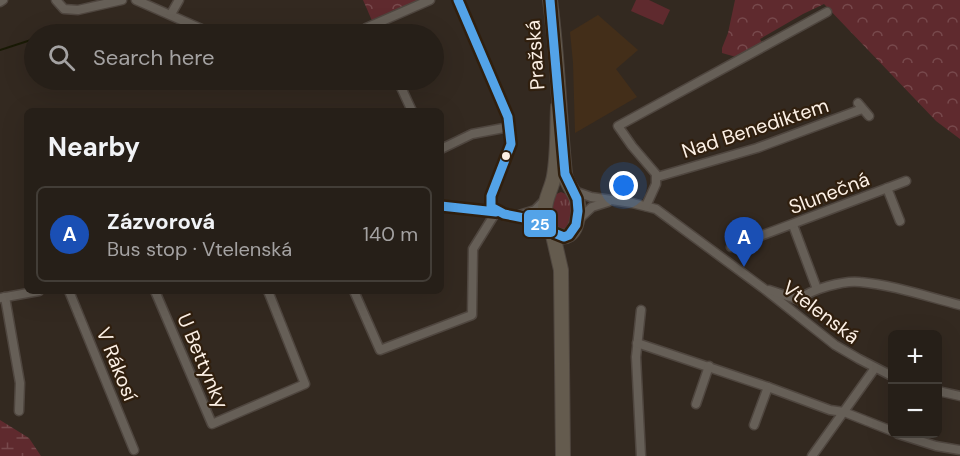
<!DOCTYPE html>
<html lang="en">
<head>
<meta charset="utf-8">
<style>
	:root { --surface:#261f18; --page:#2e2721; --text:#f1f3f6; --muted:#a4a2a2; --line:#423d37; --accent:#b45309 }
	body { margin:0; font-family:"DM Sans",sans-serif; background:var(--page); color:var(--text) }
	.controls { position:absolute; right:18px; bottom:18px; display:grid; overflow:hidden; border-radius:9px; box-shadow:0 6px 24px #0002 }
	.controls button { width:54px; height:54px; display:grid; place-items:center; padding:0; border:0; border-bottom:2px solid var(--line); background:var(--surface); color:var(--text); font:30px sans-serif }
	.you { position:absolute; left:624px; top:186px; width:21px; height:21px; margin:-15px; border:4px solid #fff; border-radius:50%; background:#1a73e8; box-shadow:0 0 0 9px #1a73e833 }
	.badge { display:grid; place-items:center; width:39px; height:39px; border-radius:50%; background:var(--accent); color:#fff; font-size:20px; font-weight:700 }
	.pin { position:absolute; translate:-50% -50px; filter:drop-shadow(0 2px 3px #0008) }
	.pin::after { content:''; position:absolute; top:32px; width:21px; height:18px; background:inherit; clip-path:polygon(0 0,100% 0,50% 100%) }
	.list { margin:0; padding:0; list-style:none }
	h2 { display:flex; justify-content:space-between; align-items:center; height:78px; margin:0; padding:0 24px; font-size:26px }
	h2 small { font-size:20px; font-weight:400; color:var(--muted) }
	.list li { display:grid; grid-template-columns:39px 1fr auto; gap:18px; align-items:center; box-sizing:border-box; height:96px; margin:0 12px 12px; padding:0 12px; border:2px solid var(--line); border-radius:9px }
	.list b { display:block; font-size:22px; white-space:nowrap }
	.list p { margin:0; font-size:20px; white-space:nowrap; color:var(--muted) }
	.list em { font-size:20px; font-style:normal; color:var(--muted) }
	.icon { flex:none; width:33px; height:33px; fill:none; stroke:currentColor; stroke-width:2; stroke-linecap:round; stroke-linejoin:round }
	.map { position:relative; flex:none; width:960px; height:456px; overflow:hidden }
	.search { position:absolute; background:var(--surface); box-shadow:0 6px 24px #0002; left:24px; top:24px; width:420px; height:66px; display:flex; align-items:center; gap:15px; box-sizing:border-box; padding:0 21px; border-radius:33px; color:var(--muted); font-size:22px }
	.panel { position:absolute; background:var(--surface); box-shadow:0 6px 24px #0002; left:24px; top:108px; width:420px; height:186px; border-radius:9px }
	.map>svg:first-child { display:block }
	.built { fill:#432e19 }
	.grass { fill:url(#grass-tufts) }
	.forest { fill:url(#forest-crowns) }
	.wetland { fill:url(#wetland-marsh) }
	.pitch { fill:#5f2a2e }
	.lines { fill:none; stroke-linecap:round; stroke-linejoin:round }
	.stream { stroke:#191a05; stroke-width:2 }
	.minor-casing { stroke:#4f463f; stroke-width:11 }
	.primary-casing { stroke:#4f463f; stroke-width:16 }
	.minor { stroke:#665f57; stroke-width:8 }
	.primary { stroke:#645b4e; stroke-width:14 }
	.bus-1-casing { stroke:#301f0e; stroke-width:14 }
	.bus-1 { stroke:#53a3e8; stroke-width:9 }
	.bus-dot { fill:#fcf0e5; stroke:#301f0e; stroke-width:2 }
	.labels { text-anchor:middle; stroke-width:4.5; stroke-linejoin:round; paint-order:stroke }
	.street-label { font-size:20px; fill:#fcf0e5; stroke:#301f0e }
	.line-badge { stroke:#301f0e; stroke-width:2 }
	.badge-label { font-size:16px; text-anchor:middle; font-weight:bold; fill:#fff }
</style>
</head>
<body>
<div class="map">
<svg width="960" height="456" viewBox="0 0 960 456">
	<defs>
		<pattern id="grass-tufts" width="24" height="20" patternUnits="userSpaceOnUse" patternTransform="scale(1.5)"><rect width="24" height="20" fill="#5f2a2e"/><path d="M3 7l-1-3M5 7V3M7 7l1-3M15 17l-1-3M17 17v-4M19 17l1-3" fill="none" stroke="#77494c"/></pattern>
		<pattern id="forest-crowns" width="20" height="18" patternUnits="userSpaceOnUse" patternTransform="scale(1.5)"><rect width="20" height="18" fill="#5f2a2e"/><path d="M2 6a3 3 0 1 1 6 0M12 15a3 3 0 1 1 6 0" fill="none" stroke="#77494c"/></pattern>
		<pattern id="wetland-marsh" width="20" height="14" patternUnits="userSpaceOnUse" patternTransform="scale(1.5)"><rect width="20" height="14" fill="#5f2a2e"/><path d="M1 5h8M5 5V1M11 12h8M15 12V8" fill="none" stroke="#77494c"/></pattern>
	</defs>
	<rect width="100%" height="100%" fill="#332920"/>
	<path class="built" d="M598 15 638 50 616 69 637 97 575 133 573 63 570 32Z"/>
	<path class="grass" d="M561 192 568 195C573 208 576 221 563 230L554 227 549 215 554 195Z"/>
	<g class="forest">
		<path d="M363 0H425L373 23Z"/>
		<path d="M735 0H960V139L936 121 824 4 803 14 760 39 763 45 736 57 722 53V48L728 33Z"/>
	</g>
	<path class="wetland" d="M0 420 29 438 41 456H0Z"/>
	<path class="pitch" d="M636 0H649L670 10 663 25 631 11Z"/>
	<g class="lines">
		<path class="stream" d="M0 50 34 39"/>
		<defs>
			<g id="minor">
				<path d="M56 0 64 9 78 10 122 0"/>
				<path d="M136 0 213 34"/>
				<path d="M458 0 508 117 511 144 491 196V207L496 212 529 218 549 228"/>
				<path d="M0 2 3 0"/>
				<path d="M171 14 179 0"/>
				<path d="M366 28 430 0"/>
				<path d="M401 80 399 83 412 111"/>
				<path d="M858 103 869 116"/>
				<path d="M441 149 472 134 509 127"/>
				<path d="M657 177 757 148 862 109"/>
				<path d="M887 188 900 221"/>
				<path d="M574 191 591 197 632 203 656 209 763 288 835 345 859 359 892 376"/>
				<path d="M646 206 656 184V174L632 146 618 126 827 12"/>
				<path d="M519 215 535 210 546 199"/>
				<path d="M579 219 592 207 608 202"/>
				<path d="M793 225 817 289"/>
				<path d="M731 247 906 181"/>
				<path d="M769 290 799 300C810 289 845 280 860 282 893 285 928 297 960 305"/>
				<path d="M69 291 134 450"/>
				<path d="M155 291 212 424 305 384 268 291"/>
				<path d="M354 291 380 350 472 315 473 249 496 212 441 206"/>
				<path d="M5 297 20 383 19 411"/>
				<path d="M0 298 39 291"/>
				<path d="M641 310 636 357 641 456"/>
				<path d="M637 343 768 387 830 410 844 412 892 431"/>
				<path d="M938 391 960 396"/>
				<path d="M696 404 709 366"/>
				<path d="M754 425 768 387"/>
				<path d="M898 434 936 446 960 450"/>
				<path d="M812 456 875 368"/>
			</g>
			<g id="primary">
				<path d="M550 0C558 58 559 116 565 174 567 185 573 189 577 199 581 211 577 244 557 235 548 232 545 221 545 212 544 199 552 189 554 176 558 154 557 130 558 107"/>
				<path d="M552 231 561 270 563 456"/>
			</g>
		</defs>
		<use href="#minor" class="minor-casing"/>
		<use href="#primary" class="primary-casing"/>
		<use href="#minor" class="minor"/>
		<use href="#primary" class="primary"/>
		<defs>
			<g id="bus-1">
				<path d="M458 0 508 117 511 144 491 196V207L504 214 534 220 554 233 564 237 569 235 576 225 578 211 577 199 565 174 550 0"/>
				<path d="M441 206 496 212"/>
			</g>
		</defs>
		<use href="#bus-1" class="bus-1-casing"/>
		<use href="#bus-1" class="bus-1"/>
	</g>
	<circle class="bus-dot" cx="506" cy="156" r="5"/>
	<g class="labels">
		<g class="street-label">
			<text transform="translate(535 55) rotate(-94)" y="7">Pražská</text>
			<text transform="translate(755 128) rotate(-18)" y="7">Nad Benediktem</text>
			<text transform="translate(829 193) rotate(-21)" y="7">Slunečná</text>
			<text transform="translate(821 312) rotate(37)" y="7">Vtelenská</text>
			<text transform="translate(203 361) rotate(67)" y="7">U Bettynky</text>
			<text transform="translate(117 364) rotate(68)" y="7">V Rákosí</text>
		</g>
	</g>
	<rect class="line-badge" x="523" y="209" width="34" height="29" rx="6" fill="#53a3e8"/>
	<g class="badge-label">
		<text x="540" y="230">25</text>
	</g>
</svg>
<div class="controls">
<button>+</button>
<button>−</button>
</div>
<div class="you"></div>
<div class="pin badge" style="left:744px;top:267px;background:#1a4fb4">A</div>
<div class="search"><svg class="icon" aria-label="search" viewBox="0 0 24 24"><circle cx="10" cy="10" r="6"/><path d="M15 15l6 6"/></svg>Search here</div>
<section class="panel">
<h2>Nearby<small></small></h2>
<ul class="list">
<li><span class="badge" style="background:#1a4fb4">A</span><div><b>Zázvorová</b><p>Bus stop · Vtelenská</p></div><em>140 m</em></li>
</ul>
</section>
</div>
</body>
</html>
